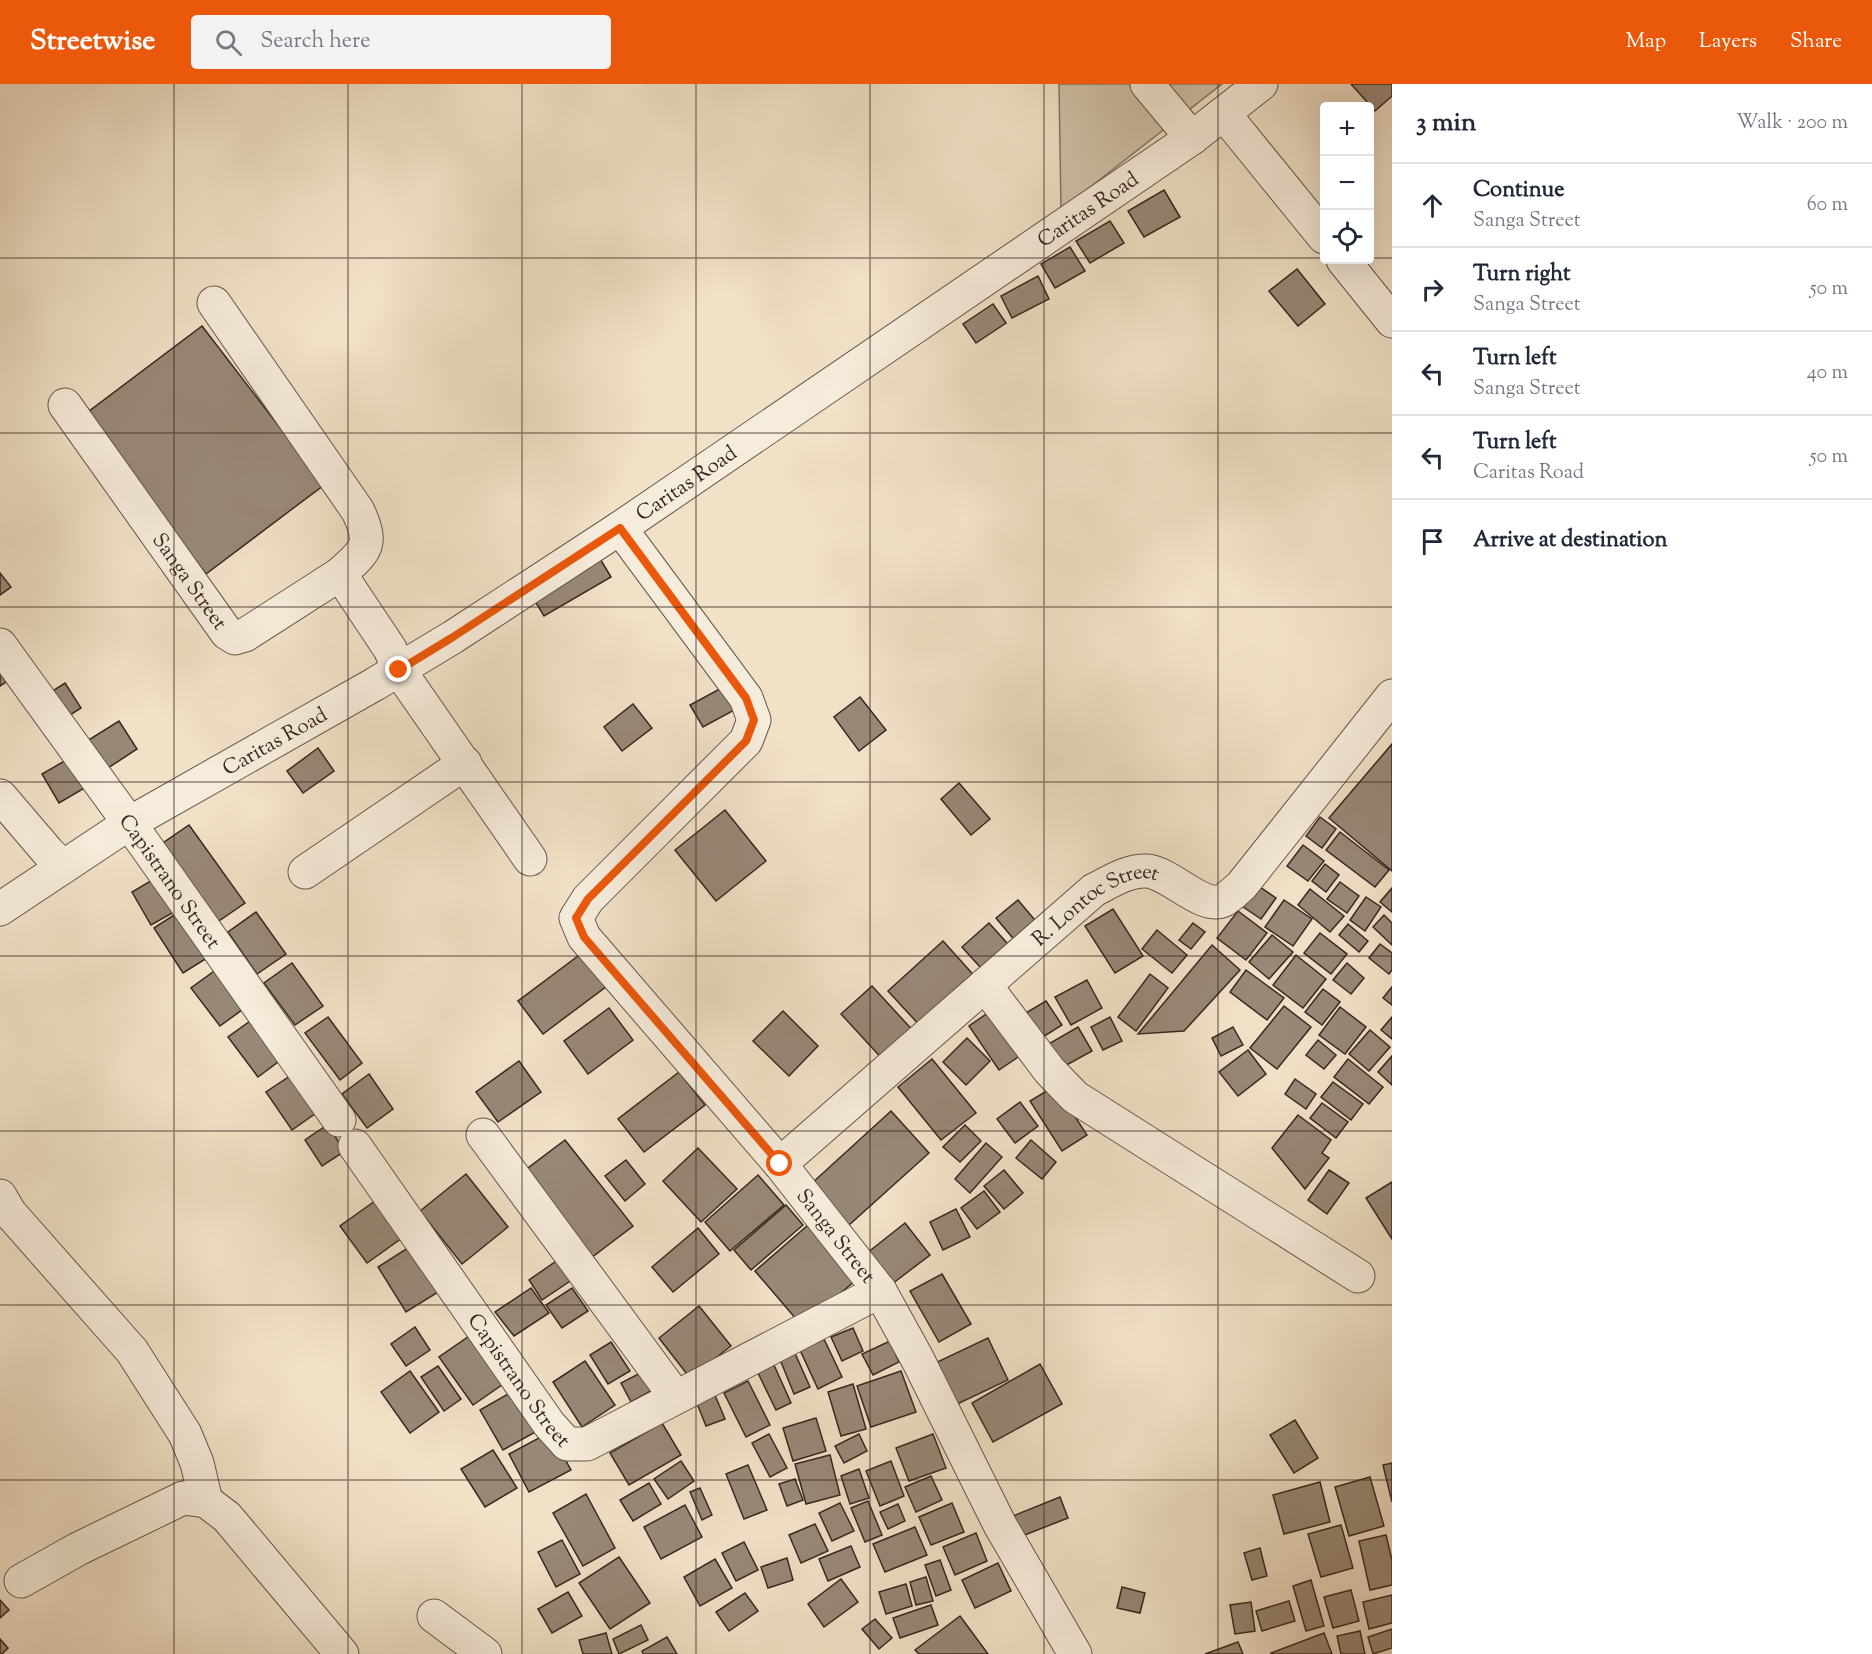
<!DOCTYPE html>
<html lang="en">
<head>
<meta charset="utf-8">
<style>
	:root { --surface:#fff; --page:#f2f2f3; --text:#1f2937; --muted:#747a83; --line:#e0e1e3; --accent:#ea580c }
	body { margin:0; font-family:"Sorts Mill Goudy",serif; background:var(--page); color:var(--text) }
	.controls { position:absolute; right:18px; top:18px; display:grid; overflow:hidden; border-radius:6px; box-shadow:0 6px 24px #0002 }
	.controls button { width:54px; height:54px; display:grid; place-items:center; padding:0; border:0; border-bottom:2px solid var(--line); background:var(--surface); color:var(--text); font:30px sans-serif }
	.stop { position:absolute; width:18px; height:18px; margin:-14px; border:4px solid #ea580c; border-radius:50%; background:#fff }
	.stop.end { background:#ea580c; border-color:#fff; box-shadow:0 2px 6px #0008 }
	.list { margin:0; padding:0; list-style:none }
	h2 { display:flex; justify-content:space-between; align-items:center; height:78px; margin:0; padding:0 24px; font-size:26px }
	h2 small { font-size:20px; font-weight:400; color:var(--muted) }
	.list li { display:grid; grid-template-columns:39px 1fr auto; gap:18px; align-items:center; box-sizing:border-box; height:84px; padding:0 24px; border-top:2px solid var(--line) }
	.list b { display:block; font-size:22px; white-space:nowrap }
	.list p { margin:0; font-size:20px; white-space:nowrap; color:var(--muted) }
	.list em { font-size:20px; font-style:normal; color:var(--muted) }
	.icon { flex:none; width:33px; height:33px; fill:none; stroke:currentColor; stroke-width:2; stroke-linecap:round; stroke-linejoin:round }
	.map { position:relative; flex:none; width:1392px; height:1570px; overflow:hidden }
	header { display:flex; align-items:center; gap:36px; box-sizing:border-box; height:84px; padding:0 30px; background:var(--accent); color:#fff }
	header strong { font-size:28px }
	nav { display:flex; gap:33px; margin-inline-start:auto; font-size:21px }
	.search { width:420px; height:54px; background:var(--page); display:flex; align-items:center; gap:15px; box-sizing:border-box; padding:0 21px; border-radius:6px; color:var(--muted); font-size:22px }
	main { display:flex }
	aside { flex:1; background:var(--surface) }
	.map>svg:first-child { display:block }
	.green { fill:#d2c2ab; stroke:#857566; stroke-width:1.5 }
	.building { fill:#988877; stroke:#382821; stroke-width:1.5 }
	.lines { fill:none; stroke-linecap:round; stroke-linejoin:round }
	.minor-casing { stroke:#66564a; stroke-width:35 }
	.minor { stroke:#f6ecdb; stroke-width:33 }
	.route { stroke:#ea580c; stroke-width:8 }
	.grid { fill:none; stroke:#382821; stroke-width:1.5; stroke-opacity:0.55 }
	.labels { text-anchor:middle; stroke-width:4.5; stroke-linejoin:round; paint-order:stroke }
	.street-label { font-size:21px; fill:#382821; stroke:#f6ecdb }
</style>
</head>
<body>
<header>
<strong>Streetwise</strong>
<div class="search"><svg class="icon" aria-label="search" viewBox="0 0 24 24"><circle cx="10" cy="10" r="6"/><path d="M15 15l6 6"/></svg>Search here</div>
<nav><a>Map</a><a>Layers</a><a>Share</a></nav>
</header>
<main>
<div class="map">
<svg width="1392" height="1570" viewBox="0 0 1392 1570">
	<rect width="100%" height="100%" fill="#f1e1c7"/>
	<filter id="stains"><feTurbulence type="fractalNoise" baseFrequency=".00333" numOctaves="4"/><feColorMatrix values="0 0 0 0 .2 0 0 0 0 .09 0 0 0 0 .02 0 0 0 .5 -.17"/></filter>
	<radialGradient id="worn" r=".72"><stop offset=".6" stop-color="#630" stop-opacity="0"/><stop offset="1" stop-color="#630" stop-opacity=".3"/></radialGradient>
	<path class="green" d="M1059 0H1222L1061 126Z"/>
	<g class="building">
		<path d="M1351 0H1392V12L1375 27Z"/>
		<path d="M1164 106 1180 133 1144 153 1128 127Z"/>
		<path d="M1110 137 1124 159 1090 179 1076 157Z"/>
		<path d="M1070 163 1085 187 1055 204 1041 180Z"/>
		<path d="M1297 185 1325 220 1298 242 1269 207Z"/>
		<path d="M1038 192 1049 215 1012 234 1001 212Z"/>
		<path d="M993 220 1006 239 976 259 963 240Z"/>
		<path d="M202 242 324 401 206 490 84 331Z"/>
		<path d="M596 468 611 493 544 532 529 507Z"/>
		<path d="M0 489 11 503 0 511Z"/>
		<path d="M0 588 6 598 0 602Z"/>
		<path d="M65 599 81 624 64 635 48 610Z"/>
		<path d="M727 601 738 624 703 643 690 621Z"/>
		<path d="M860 613 886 646 859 667 834 633Z"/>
		<path d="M633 620 652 644 622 667 604 643Z"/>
		<path d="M119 637 137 665 105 686 87 657Z"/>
		<path d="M1392 660V787L1329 734Z"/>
		<path d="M318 664 334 687 303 709 287 687Z"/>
		<path d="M75 671 93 699 59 719 42 690Z"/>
		<path d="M959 699 990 735 971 751 941 715Z"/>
		<path d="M725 726 766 777 716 817 675 766Z"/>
		<path d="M1320 733 1336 745 1322 764 1306 752Z"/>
		<path d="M189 741 245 819 213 841 157 763Z"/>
		<path d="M1340 748 1389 786 1375 803 1326 766Z"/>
		<path d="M1303 761 1324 777 1308 797 1287 782Z"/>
		<path d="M1325 780 1339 791 1326 808 1312 797Z"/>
		<path d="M154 795 174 828 151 841 132 808Z"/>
		<path d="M1340 798 1359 812 1347 829 1327 815Z"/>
		<path d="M1254 799 1276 814 1261 835 1239 820Z"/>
		<path d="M1392 804V828L1380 818Z"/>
		<path d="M1310 805 1344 832 1330 848 1298 821Z"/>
		<path d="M1366 813 1381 823 1365 847 1350 836Z"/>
		<path d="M1018 816 1044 847 1022 865 996 834Z"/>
		<path d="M1284 816 1312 835 1293 862 1265 843Z"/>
		<path d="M1113 825 1143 872 1115 889 1085 842Z"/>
		<path d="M1238 827 1267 849 1246 876 1217 854Z"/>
		<path d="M256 828 286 870 257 890 228 848Z"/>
		<path d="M177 829 207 874 183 889 154 844Z"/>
		<path d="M1384 831 1392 839V861L1373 843Z"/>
		<path d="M989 839 1016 869 989 893 962 863Z"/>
		<path d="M1193 839 1205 848 1191 865 1179 856Z"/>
		<path d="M1348 840 1368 857 1359 868 1339 851Z"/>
		<path d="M1157 846 1187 871 1172 889 1142 865Z"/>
		<path d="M1320 849 1347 870 1331 890 1304 869Z"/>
		<path d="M1272 851 1293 868 1269 895 1249 878Z"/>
		<path d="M943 857 978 896 923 945 888 907Z"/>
		<path d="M1380 860 1392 869V886L1389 890 1369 874Z"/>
		<path d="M1212 861 1240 886 1184 947 1138 950Z"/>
		<path d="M582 869 607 902 543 950 518 917Z"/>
		<path d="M1296 871 1326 895 1303 924 1273 901Z"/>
		<path d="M292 879 323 922 295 941 264 899Z"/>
		<path d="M1347 879 1364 894 1351 910 1333 896Z"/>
		<path d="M217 885 246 923 220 942 191 904Z"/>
		<path d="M1246 886 1284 914 1267 936 1230 908Z"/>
		<path d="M1150 890 1168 904 1136 947 1118 933Z"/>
		<path d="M1087 896 1102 924 1071 941 1055 913Z"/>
		<path d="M872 902 917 951 886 979 841 930Z"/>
		<path d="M1392 903V921L1383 914Z"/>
		<path d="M1323 905 1340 918 1322 941 1305 928Z"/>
		<path d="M1046 917 1062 941 1035 958 1019 933Z"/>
		<path d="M1284 922 1311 943 1277 985 1250 964Z"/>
		<path d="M1340 923 1366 943 1345 970 1319 951Z"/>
		<path d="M609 924 633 956 588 990 564 957Z"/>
		<path d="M995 924 1024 969 999 986 969 942Z"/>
		<path d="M783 927 818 962 789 992 753 957Z"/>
		<path d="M328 933 362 979 340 996 305 949Z"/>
		<path d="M1110 933 1122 957 1103 966 1091 943Z"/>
		<path d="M1392 933V955L1381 946Z"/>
		<path d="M253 935 282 975 258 993 228 953Z"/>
		<path d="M1078 943 1092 967 1054 988 1040 965Z"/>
		<path d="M1233 943 1243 961 1221 972 1212 954Z"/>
		<path d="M1370 946 1390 963 1369 987 1349 970Z"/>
		<path d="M967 954 990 977 966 1001 943 978Z"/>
		<path d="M1318 956 1336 971 1324 985 1306 971Z"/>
		<path d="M1248 966 1266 990 1238 1012 1219 988Z"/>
		<path d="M1392 972V1001L1378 988Z"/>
		<path d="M932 975 976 1029 941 1056 898 1003Z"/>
		<path d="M1348 975 1383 1003 1369 1020 1334 993Z"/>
		<path d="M519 977 541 1008 498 1038 476 1008Z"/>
		<path d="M679 988 705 1021 644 1068 618 1035Z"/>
		<path d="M293 990 319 1027 292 1046 266 1008Z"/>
		<path d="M369 990 393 1025 367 1044 342 1010Z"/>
		<path d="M1295 995 1316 1010 1306 1025 1285 1010Z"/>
		<path d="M1333 998 1363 1020 1351 1036 1321 1013Z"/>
		<path d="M1055 1002 1087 1051 1062 1067 1030 1017Z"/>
		<path d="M1020 1018 1038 1042 1015 1059 997 1035Z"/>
		<path d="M1322 1019 1348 1038 1336 1054 1310 1034Z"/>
		<path d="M891 1027 929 1069 848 1142 811 1100Z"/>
		<path d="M1298 1031 1331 1056 1322 1069 1329 1074 1305 1105 1272 1064Z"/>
		<path d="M327 1041 345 1067 322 1082 305 1056Z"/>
		<path d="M965 1041 981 1057 960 1078 943 1063Z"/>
		<path d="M565 1056 633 1142 591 1174 524 1087Z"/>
		<path d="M1031 1056 1056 1078 1042 1095 1016 1074Z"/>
		<path d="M986 1059 1002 1073 970 1109 955 1095Z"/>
		<path d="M698 1064 737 1105 701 1138 663 1097Z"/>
		<path d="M626 1076 645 1100 625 1117 605 1092Z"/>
		<path d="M1004 1086 1023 1109 1004 1125 984 1102Z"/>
		<path d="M1329 1086 1349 1099 1327 1130 1308 1116Z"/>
		<path d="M466 1090 508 1143 462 1180 420 1127Z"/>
		<path d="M758 1091 784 1121 730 1167 705 1138Z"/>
		<path d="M1392 1098V1155L1366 1114Z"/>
		<path d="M984 1107 1000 1128 977 1145 961 1124Z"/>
		<path d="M382 1112 409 1149 367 1179 340 1142Z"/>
		<path d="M786 1121 803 1141 751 1186 734 1166Z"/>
		<path d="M956 1125 970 1153 943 1166 930 1138Z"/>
		<path d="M905 1139 930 1171 892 1200 867 1169Z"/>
		<path d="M808 1141 856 1196 802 1242 755 1187Z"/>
		<path d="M698 1144 719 1170 673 1208 652 1183Z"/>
		<path d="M414 1160 443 1205 406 1228 378 1183Z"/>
		<path d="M562 1173 576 1193 542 1216 529 1196Z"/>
		<path d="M942 1190 971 1240 939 1258 910 1207Z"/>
		<path d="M531 1204 549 1229 514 1252 495 1228Z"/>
		<path d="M572 1204 588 1227 562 1244 546 1221Z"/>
		<path d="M699 1222 731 1262 690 1294 659 1254Z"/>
		<path d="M415 1243 430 1266 406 1282 391 1260Z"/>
		<path d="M853 1244 863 1267 842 1277 831 1253Z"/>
		<path d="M475 1248 509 1296 473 1321 439 1273Z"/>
		<path d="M988 1254 1008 1296 953 1322 933 1280Z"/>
		<path d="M824 1255 842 1293 818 1305 800 1266Z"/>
		<path d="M890 1257 899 1278 873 1291 862 1270Z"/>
		<path d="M611 1258 630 1287 608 1300 590 1271Z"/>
		<path d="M794 1267 810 1303 794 1310 779 1273Z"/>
		<path d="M585 1277 615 1321 582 1343 553 1298Z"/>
		<path d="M1040 1280 1062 1320 993 1358 972 1319Z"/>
		<path d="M774 1281 791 1319 776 1326 758 1289Z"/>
		<path d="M438 1282 461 1315 444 1327 421 1293Z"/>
		<path d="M646 1286 656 1304 631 1318 621 1299Z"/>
		<path d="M410 1287 439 1328 410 1349 381 1308Z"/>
		<path d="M901 1287 916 1328 871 1343 857 1302Z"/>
		<path d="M748 1297 770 1341 746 1353 724 1309Z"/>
		<path d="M853 1300 866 1345 841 1352 828 1308Z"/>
		<path d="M712 1304 725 1335 706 1342 694 1312Z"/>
		<path d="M515 1306 539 1346 503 1366 480 1326Z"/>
		<path d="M816 1334 826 1367 793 1377 783 1344Z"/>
		<path d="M1295 1336 1318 1374 1294 1389 1270 1351Z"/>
		<path d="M662 1339 681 1371 629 1401 610 1369Z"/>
		<path d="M550 1348 571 1386 529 1408 509 1370Z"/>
		<path d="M769 1350 787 1384 770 1393 752 1359Z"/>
		<path d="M859 1350 867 1367 844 1379 835 1362Z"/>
		<path d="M933 1350 946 1384 909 1397 896 1364Z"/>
		<path d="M493 1366 517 1404 485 1423 461 1385Z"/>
		<path d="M830 1371 840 1411 806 1420 795 1380Z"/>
		<path d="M681 1377 694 1397 668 1415 654 1395Z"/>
		<path d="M891 1377 904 1412 880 1422 866 1387Z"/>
		<path d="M1392 1379V1418L1383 1381Z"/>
		<path d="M748 1381 767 1426 744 1435 726 1390Z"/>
		<path d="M859 1385 869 1414 850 1420 841 1392Z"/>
		<path d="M931 1392 942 1416 916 1428 905 1403Z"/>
		<path d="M1370 1393 1384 1442 1349 1452 1335 1403Z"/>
		<path d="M795 1395 803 1416 787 1422 779 1400Z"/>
		<path d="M1320 1398 1330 1438 1284 1450 1273 1411Z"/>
		<path d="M649 1399 661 1420 633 1437 620 1416Z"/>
		<path d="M700 1404 712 1431 702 1436 690 1408Z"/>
		<path d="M586 1410 615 1464 583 1482 553 1429Z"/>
		<path d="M1060 1413 1068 1434 1022 1452 1013 1432Z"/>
		<path d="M868 1417 882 1451 865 1458 851 1424Z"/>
		<path d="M840 1419 854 1447 832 1457 819 1429Z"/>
		<path d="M952 1419 964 1448 931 1461 919 1433Z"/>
		<path d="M898 1420 905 1437 888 1445 880 1428Z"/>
		<path d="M685 1421 702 1453 661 1475 644 1443Z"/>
		<path d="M815 1440 828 1467 801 1479 789 1451Z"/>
		<path d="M1341 1441 1353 1484 1321 1493 1308 1450Z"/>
		<path d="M915 1443 927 1471 885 1488 873 1460Z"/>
		<path d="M976 1449 987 1477 955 1491 943 1463Z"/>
		<path d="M1386 1451 1392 1476V1501L1370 1506 1359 1457Z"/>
		<path d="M562 1456 580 1490 556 1503 538 1468Z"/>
		<path d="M744 1458 758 1486 736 1497 722 1469Z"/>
		<path d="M851 1462 860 1483 828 1497 819 1475Z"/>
		<path d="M1260 1464 1267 1492 1252 1496 1244 1469Z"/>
		<path d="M619 1473 650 1519 610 1545 579 1499Z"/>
		<path d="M787 1474 793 1496 768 1504 761 1483Z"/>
		<path d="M715 1475 732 1504 700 1522 684 1493Z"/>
		<path d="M940 1476 951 1506 936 1512 925 1481Z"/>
		<path d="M998 1479 1011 1507 975 1524 962 1496Z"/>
		<path d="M926 1493 933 1517 916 1521 910 1498Z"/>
		<path d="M841 1495 858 1518 824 1543 808 1520Z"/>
		<path d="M1311 1496 1324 1542 1306 1547 1293 1502Z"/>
		<path d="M906 1500 912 1522 886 1530 879 1508Z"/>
		<path d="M1122 1503 1145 1509 1140 1529 1117 1524Z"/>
		<path d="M1351 1506 1359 1537 1333 1544 1324 1513Z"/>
		<path d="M568 1508 582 1532 552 1549 538 1525Z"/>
		<path d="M745 1509 758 1527 729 1547 716 1528Z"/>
		<path d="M1392 1511V1539L1369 1545 1363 1518Z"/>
		<path d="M0 1516 9 1526 0 1534Z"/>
		<path d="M1289 1517 1295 1537 1262 1547 1256 1527Z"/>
		<path d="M1251 1518 1255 1547 1235 1550 1230 1521Z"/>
		<path d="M931 1521 938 1541 900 1554 893 1534Z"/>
		<path d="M960 1532 988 1570H919L915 1566Z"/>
		<path d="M875 1535 892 1554 879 1565 862 1545Z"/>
		<path d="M641 1541 648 1556 619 1570 613 1555Z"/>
		<path d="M1392 1545V1564L1373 1570 1368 1553Z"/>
		<path d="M1360 1547 1365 1570H1341L1337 1552Z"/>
		<path d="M606 1549 612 1570H583L579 1556Z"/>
		<path d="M1324 1549 1332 1570H1271V1569Z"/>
		<path d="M667 1553 677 1570H643L642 1567Z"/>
		<path d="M0 1555 8 1564 2 1570H0Z"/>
		<path d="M1238 1558 1243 1570H1205Z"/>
	</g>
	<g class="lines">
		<defs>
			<g id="minor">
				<path d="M1147 0 1192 54"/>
				<path d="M1224 30 1324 153"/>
				<path d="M1343 176 1392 237"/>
				<path d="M214 219 358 427C374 462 366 466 340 490"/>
				<path id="s1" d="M65 321 227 549 235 554 245 551 340 490 390 565 399 586 530 775"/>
				<path id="s2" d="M620 444 746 614 754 636 746 657 588 815 576 834 584 853 780 1080 880 1207 918 1276 1000 1441 1075 1570"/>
				<path id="s3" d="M0 561 145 761 339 1036"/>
				<path d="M0 712 48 768 63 783"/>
				<path d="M305 788 465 679"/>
				<path id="s4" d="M0 825 128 740 375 600 453 553 620 444 1192 54 1261 0"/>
				<path d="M985 901 1049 986 1075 1013 1358 1192"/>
				<path d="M483 1051 675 1312"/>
				<path id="s5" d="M355 1062 549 1340 567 1360H587L880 1207"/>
				<path id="s6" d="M780 1080 1094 806C1110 798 1128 786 1147 787 1171 789 1203 827 1224 816 1230 812 1237 806 1242 801L1392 612"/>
				<path d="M0 1112 10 1129 132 1267 185 1350 197 1379 206 1417"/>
				<path d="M21 1497 78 1465 183 1414 206 1417 227 1433 342 1570"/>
				<path d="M434 1532 485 1570"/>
			</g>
		</defs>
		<use href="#minor" class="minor-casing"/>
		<use href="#minor" class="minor"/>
	</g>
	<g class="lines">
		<path class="route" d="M399 586 453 553 620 444 746 614 754 636 746 657 588 815 576 834 584 853 780 1080"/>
	</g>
	<path class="grid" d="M174 0V1570M348 0V1570M522 0V1570M696 0V1570M870 0V1570M1044 0V1570M1218 0V1570M0 174H1324M1370 174H1392M0 349H1392M0 523H1392M0 698H1392M0 872H1392M0 1047H1392M0 1221H1392M0 1396H1392"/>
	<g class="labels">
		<g class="street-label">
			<text dy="7" stroke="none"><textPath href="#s4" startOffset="1294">Caritas Road</textPath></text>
			<text dy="7" stroke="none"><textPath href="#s4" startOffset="808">Caritas Road</textPath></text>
			<text dy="7" stroke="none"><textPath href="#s1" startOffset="216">Sanga Street</textPath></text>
			<text dy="7" stroke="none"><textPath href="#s4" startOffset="322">Caritas Road</textPath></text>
			<text dy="7" stroke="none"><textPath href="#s3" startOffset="291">Capistrano Street</textPath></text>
			<text dy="7" stroke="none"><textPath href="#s6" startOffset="412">R. Lontoc Street</textPath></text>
			<text dy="7" stroke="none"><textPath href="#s2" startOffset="915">Sanga Street</textPath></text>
			<text dy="7" stroke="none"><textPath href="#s5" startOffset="286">Capistrano Street</textPath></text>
		</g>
	</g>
	<rect width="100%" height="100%" filter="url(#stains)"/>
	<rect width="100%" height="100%" fill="url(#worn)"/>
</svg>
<div class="controls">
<button>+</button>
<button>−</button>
<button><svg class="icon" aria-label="locate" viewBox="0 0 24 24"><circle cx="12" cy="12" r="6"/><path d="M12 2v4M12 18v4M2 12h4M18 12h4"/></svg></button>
</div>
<div class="stop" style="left:780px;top:1080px"></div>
<div class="stop end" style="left:399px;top:586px"></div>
</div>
<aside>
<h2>3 min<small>Walk · 200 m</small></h2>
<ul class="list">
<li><svg class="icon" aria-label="ahead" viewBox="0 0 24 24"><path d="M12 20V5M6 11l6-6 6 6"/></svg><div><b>Continue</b><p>Sanga Street</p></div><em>60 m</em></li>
<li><svg class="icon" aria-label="right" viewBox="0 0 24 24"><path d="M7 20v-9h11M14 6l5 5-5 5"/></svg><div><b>Turn right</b><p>Sanga Street</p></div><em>50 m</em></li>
<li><svg class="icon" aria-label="left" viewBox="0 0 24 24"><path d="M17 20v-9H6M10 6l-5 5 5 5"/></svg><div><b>Turn left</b><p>Sanga Street</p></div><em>40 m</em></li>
<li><svg class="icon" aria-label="left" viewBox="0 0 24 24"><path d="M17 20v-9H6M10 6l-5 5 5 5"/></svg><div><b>Turn left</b><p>Caritas Road</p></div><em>50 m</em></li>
<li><svg class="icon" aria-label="arrive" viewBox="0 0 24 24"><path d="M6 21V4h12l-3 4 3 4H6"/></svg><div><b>Arrive at destination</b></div></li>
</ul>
</aside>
</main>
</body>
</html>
